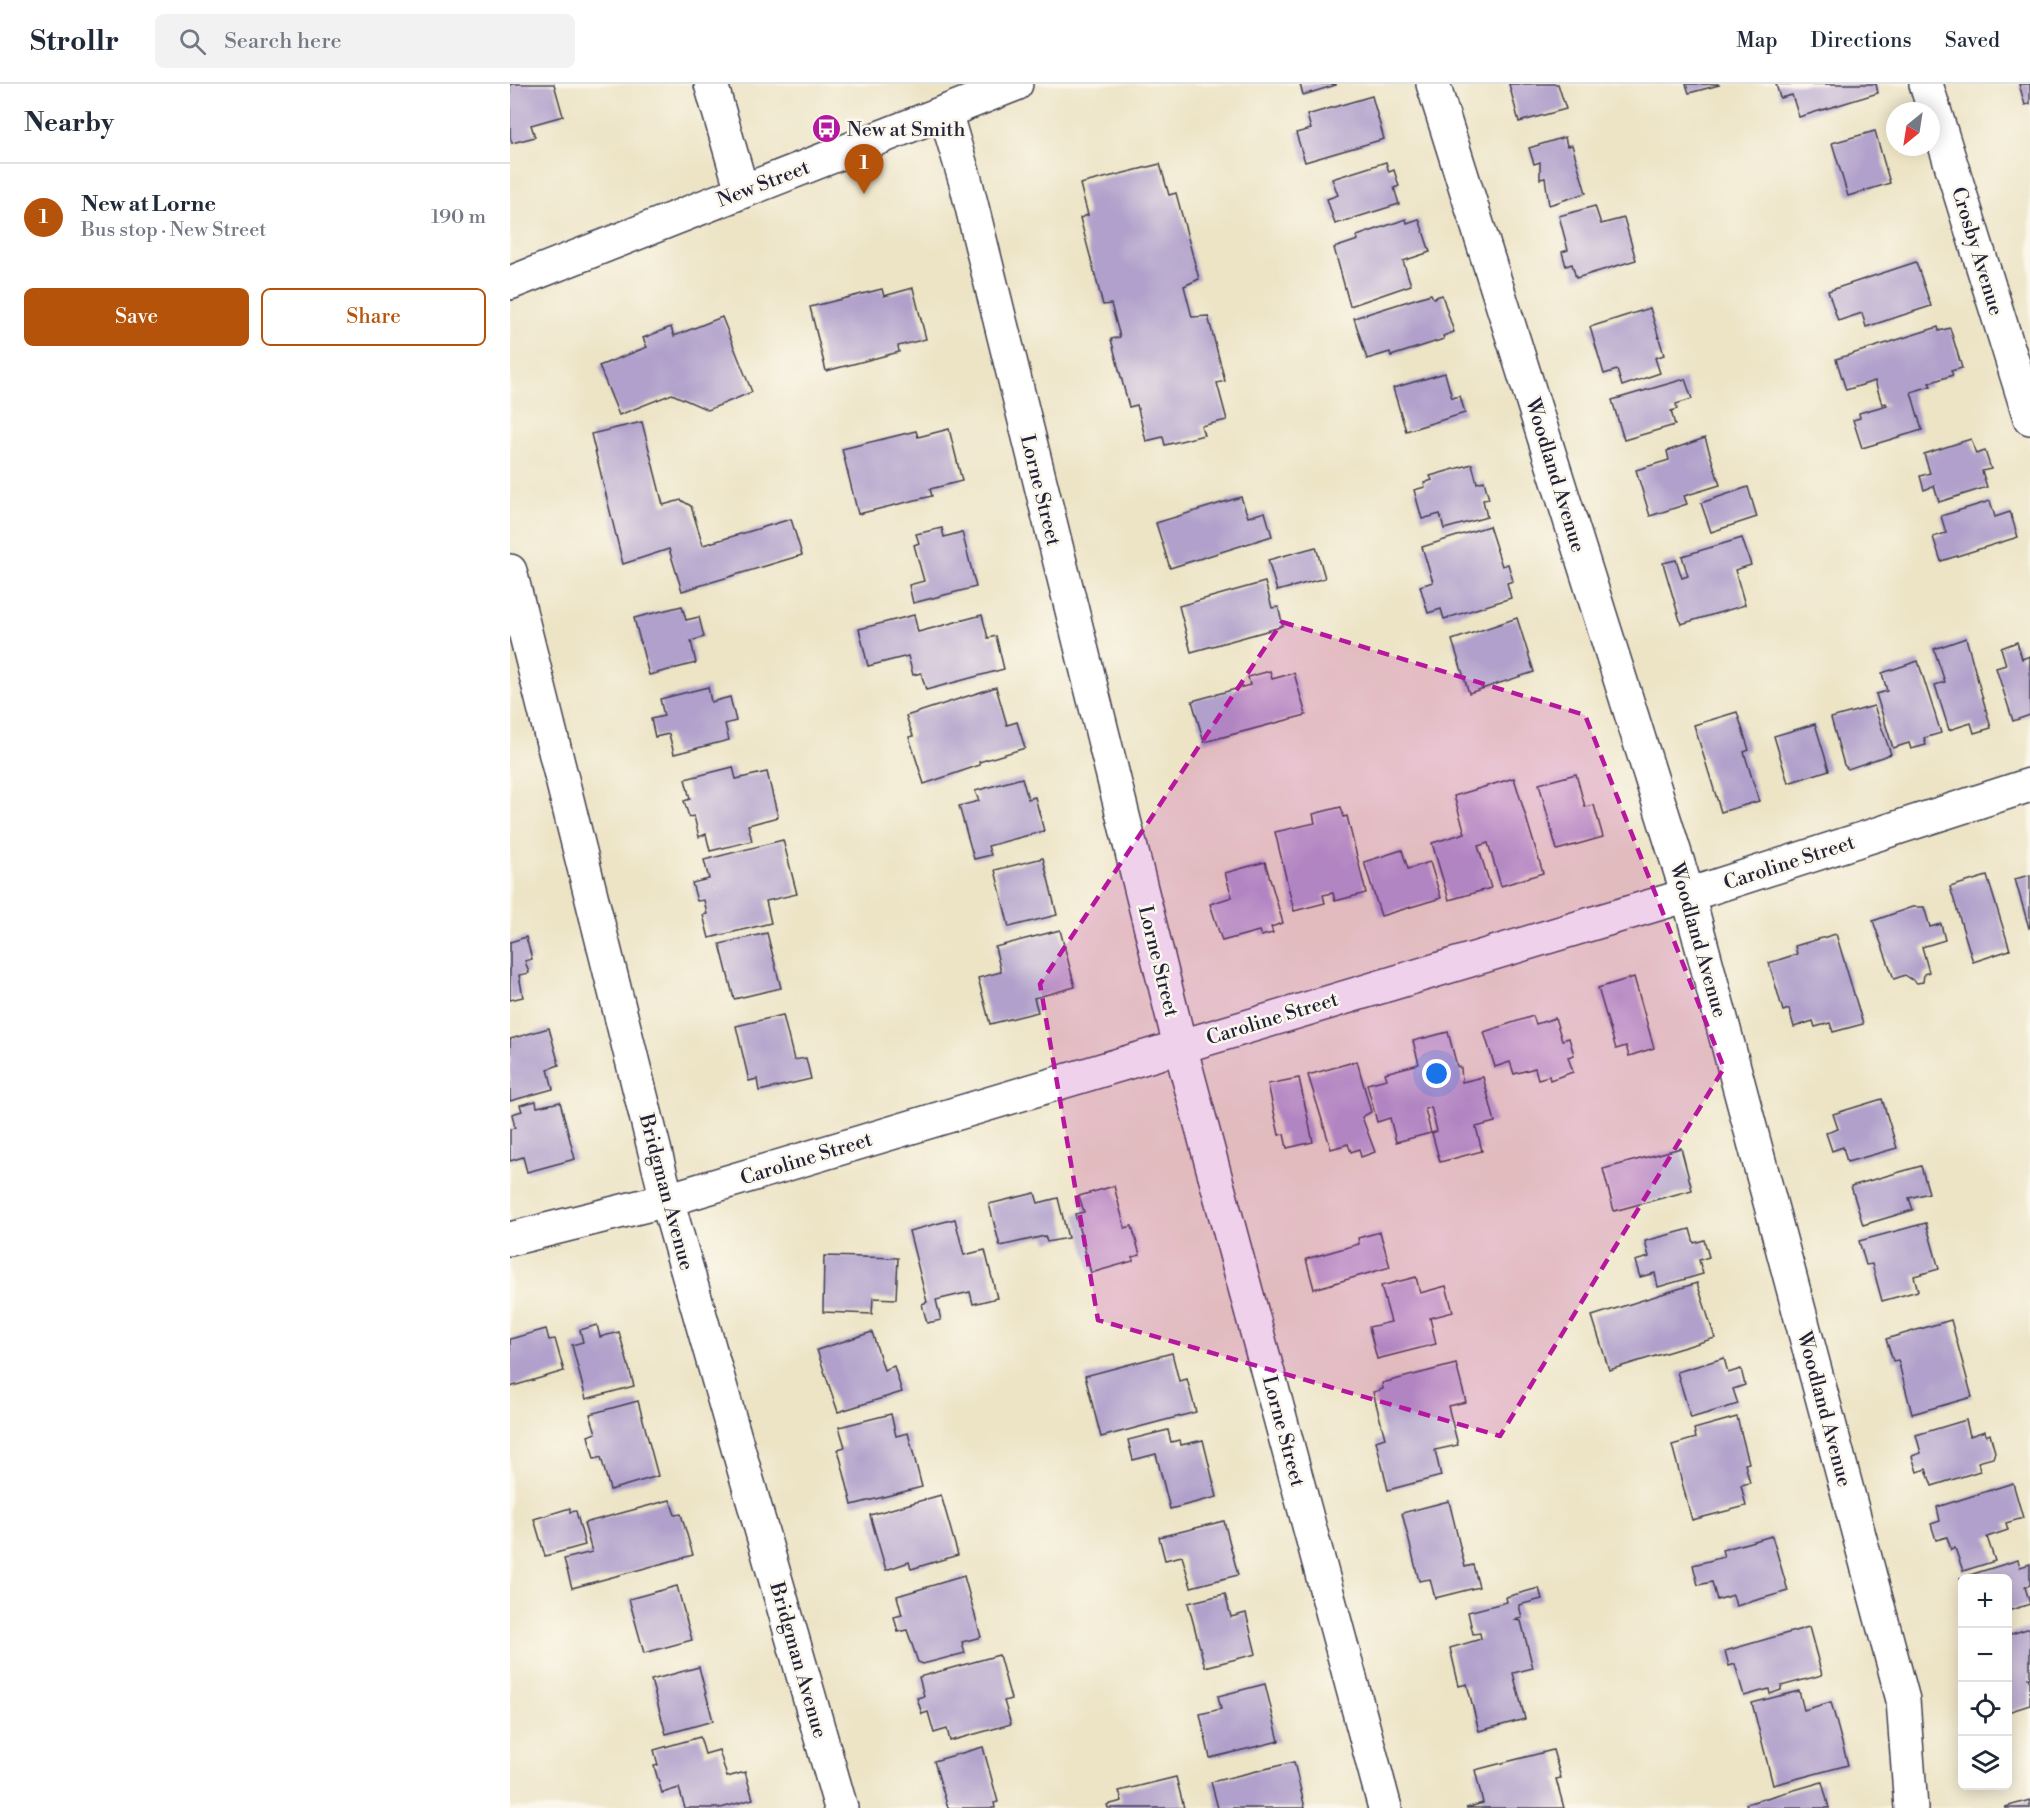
<!DOCTYPE html>
<html lang="en">
<head>
<meta charset="utf-8">
<style>
	:root { --surface:#fff; --page:#f2f2f3; --text:#1f2937; --muted:#747a83; --line:#e0e1e3; --accent:#b45309 }
	body { margin:0; font-family:"Libre Bodoni",serif; background:var(--page); color:var(--text) }
	.controls { position:absolute; right:18px; bottom:18px; display:grid; overflow:hidden; border-radius:9px; box-shadow:0 3px 15px #0003 }
	.controls button { width:54px; height:54px; display:grid; place-items:center; padding:0; border:0; border-bottom:2px solid var(--line); background:var(--surface); color:var(--text); font:30px sans-serif }
	.compass { position:absolute; left:1376px; top:18px; width:54px; height:54px; border-radius:50%; background:var(--surface); box-shadow:0 3px 15px #0003; rotate:210deg }
	.you { position:absolute; left:927px; top:990px; width:21px; height:21px; margin:-15px; border:4px solid #fff; border-radius:50%; background:#1a73e8; box-shadow:0 0 0 9px #1a73e833 }
	.badge { display:grid; place-items:center; width:39px; height:39px; border-radius:50%; background:var(--accent); color:#fff; font-size:20px; font-weight:700 }
	.pin { position:absolute; translate:-50% -50px; filter:drop-shadow(0 2px 3px #0008) }
	.pin::after { content:''; position:absolute; top:32px; width:21px; height:18px; background:inherit; clip-path:polygon(0 0,100% 0,50% 100%) }
	.list { margin:0; padding:0; list-style:none }
	h2 { display:flex; justify-content:space-between; align-items:center; height:78px; margin:0; padding:0 24px; font-size:26px }
	h2 small { font-size:20px; font-weight:400; color:var(--muted) }
	.list li { display:grid; grid-template-columns:39px 1fr auto; gap:18px; align-items:center; box-sizing:border-box; height:108px; padding:0 24px; border-top:2px solid var(--line) }
	.list b { display:block; font-size:22px; white-space:nowrap }
	.list p { margin:0; font-size:20px; white-space:nowrap; color:var(--muted) }
	.list em { font-size:20px; font-style:normal; color:var(--muted) }
	.actions { display:flex; gap:12px; padding:18px 24px }
	.actions a { flex:1; padding:14px 0; border:2px solid var(--accent); border-radius:9px; text-align:center; font-size:21px; color:var(--accent) }
	.actions .main { background:var(--accent); color:#fff }
	.icon { flex:none; width:33px; height:33px; fill:none; stroke:currentColor; stroke-width:2; stroke-linecap:round; stroke-linejoin:round }
	.map { position:relative; flex:none; width:1520px; height:1724px; overflow:hidden }
	header { display:flex; align-items:center; gap:36px; box-sizing:border-box; height:84px; padding:0 30px; background:var(--surface); border-bottom:2px solid var(--line) }
	header strong { font-size:28px }
	nav { display:flex; gap:33px; margin-inline-start:auto; font-size:21px }
	.search { width:420px; height:54px; background:var(--page); display:flex; align-items:center; gap:15px; box-sizing:border-box; padding:0 21px; border-radius:9px; color:var(--muted); font-size:22px }
	main { display:flex }
	aside { flex:1; background:var(--surface) }
	.map>svg:first-child { display:block }
	.building { fill:#b1a0cb }
	.lines { fill:none; stroke-linecap:round; stroke-linejoin:round }
	.minor-casing { stroke:#403f50; stroke-width:36 }
	.major-casing { stroke:#403f50; stroke-width:36 }
	.minor { stroke:#fff; stroke-width:33 }
	.major { stroke:#fff; stroke-width:33 }
	.marked { fill:#b5179e; fill-opacity:0.2; stroke:#b5179e; stroke-width:4.5; stroke-dasharray:12 8; stroke-linejoin:round }
	.labels { text-anchor:middle; stroke-width:5; stroke-linejoin:round; paint-order:stroke }
	.poi-label { font-size:20px; fill:#22223b; stroke:#fbf7ec; text-anchor:start }
	.street-label { font-size:20px; fill:#22223b; stroke:#fbf7ec }
</style>
</head>
<body>
<header>
<strong>Strollr</strong>
<div class="search"><svg class="icon" aria-label="search" viewBox="0 0 24 24"><circle cx="10" cy="10" r="6"/><path d="M15 15l6 6"/></svg>Search here</div>
<nav><a>Map</a><a>Directions</a><a>Saved</a></nav>
</header>
<main>
<aside>
<h2>Nearby<small></small></h2>
<ul class="list">
<li><span class="badge">1</span><div><b>New at Lorne</b><p>Bus stop · New Street</p></div><em>190 m</em></li>
</ul>
<div class="actions"><a class="main">Save</a><a>Share</a></div>
</aside>
<div class="map">
<svg width="1520" height="1724" viewBox="0 0 1520 1724">
	<rect width="100%" height="100%" fill="#fbf7ec"/>
	<filter id="ink" filterUnits="userSpaceOnUse"><feTurbulence type="fractalNoise" baseFrequency=".0167" numOctaves="2"/><feDisplacementMap in="SourceGraphic" scale="12" xChannelSelector="R" yChannelSelector="G"/><feConvolveMatrix kernelMatrix="1 2 1 2 8 2 1 2 1" color-interpolation-filters="sRGB"/></filter>
	<filter id="wash" filterUnits="userSpaceOnUse"><feTurbulence type="fractalNoise" baseFrequency=".008" numOctaves="4" result="noise"/><feDisplacementMap in="SourceGraphic" scale="24" xChannelSelector="R" yChannelSelector="G"/><feGaussianBlur stdDeviation="1.35" result="paint"/><feColorMatrix in="noise" values="0 0 0 0 0 0 0 0 0 0 0 0 0 0 0 0 0 1.4 0 .05"/><feComposite in="paint" operator="in"/></filter>
	<g filter="url(#wash)">
		<rect width="100%" height="100%" fill="#ede4c6"/>
		<g id="blocks">
			<g class="building">
				<path d="M0 0H44L53 32 21 41 25 53 2 59 0 53Z"/>
				<path d="M790 0H826V1L793 11Z"/>
				<path d="M999 0H1048L1056 25 1009 38Z"/>
				<path d="M1176 0H1208L1209 1 1179 9Z"/>
				<path d="M1266 0H1366L1368 9 1289 33 1282 11 1270 14Z"/>
				<path d="M1509 0H1520V20L1515 21Z"/>
				<path d="M862 12 874 55 795 78 786 49 801 45 797 31Z"/>
				<path d="M1365 47 1380 99 1338 112 1322 59Z"/>
				<path d="M1055 53 1057 62 1062 61 1076 109 1039 121 1035 94 1030 95V78L1024 80 1019 64Z"/>
				<path d="M876 78 879 88 884 86 889 102 884 104 889 120 825 140 817 115 828 111 822 95Z"/>
				<path d="M650 80 659 111 666 109 689 195 674 202 682 233 698 232 715 297 707 299 717 336 691 342 694 351 655 361 653 353 636 357 627 321 619 323 601 255 610 253 601 220 593 221 570 134 578 131 570 100Z"/>
				<path d="M1085 122 1091 140 1114 134 1126 176 1066 194 1062 180 1056 182 1052 168 1058 166 1049 132Z"/>
				<path d="M896 135 897 139 909 135 920 168 893 177 901 201 840 222 824 164 848 156 847 152Z"/>
				<path d="M1406 178 1421 222 1356 243 1352 229 1328 237 1318 207Z"/>
				<path d="M403 204 416 255 388 262 389 268 316 287 300 223 372 205 374 212Z"/>
				<path d="M921 210 923 214 932 211 944 248 933 252 934 255 881 272 880 268 857 275 844 234Z"/>
				<path d="M1140 224 1154 271 1145 274 1150 289 1112 302 1107 286 1094 290 1080 243Z"/>
				<path d="M212 233 242 308 198 326 162 310 109 331 89 282 137 263 133 254 161 243 164 252Z"/>
				<path d="M1428 243 1429 247 1440 244 1452 284 1441 287 1443 291 1419 299 1421 302 1401 308 1412 346 1352 364 1343 336 1350 334 1349 329 1377 321 1376 319 1372 320 1365 297 1336 306 1326 275Z"/>
				<path d="M935 289 942 314 950 312 955 329 896 347 883 304Z"/>
				<path d="M1175 295 1182 315 1166 320 1167 325 1161 327 1165 341 1114 356 1102 316Z"/>
				<path d="M132 338 153 421 171 416 181 422 193 461 281 435 292 471 172 507 159 465 113 480 81 350Z"/>
				<path d="M439 345 452 397 420 405 422 412 348 430 332 365 406 347 408 353Z"/>
				<path d="M1195 354 1210 401 1174 412 1177 420 1140 432 1126 386 1159 376 1157 367Z"/>
				<path d="M1461 355 1466 370 1475 367 1481 385 1472 387 1477 403 1429 418 1424 402 1414 406 1410 392 1420 389 1414 370Z"/>
				<path d="M962 380 967 399 974 397 979 415 973 416 977 433 934 445 930 430 912 435 904 406 915 403 914 399 922 396 920 392Z"/>
				<path d="M1238 403 1247 433 1201 448 1191 419Z"/>
				<path d="M731 413 738 433 755 428 762 452 660 484 646 439Z"/>
				<path d="M1480 417 1485 433 1500 428 1508 453 1431 477 1423 453 1436 449 1431 432Z"/>
				<path d="M979 442 992 482 998 480 1003 497 997 499 1001 514 934 535 931 525 918 529 910 502 923 498 912 463Z"/>
				<path d="M432 444 434 453 452 448 466 503 403 519 399 501 414 497 404 461 409 459 406 450Z"/>
				<path d="M1232 454 1241 481 1225 486 1235 521 1171 540 1153 479 1166 476 1172 494 1178 492 1172 472Z"/>
				<path d="M806 463 815 494 767 507 758 476Z"/>
				<path d="M755 498 762 524 768 523 773 541 767 544 681 568 669 522Z"/>
				<path d="M172 522 176 536 189 533 194 553 181 557 186 579 139 591 124 534Z"/>
				<path d="M404 531 408 548 472 531 478 554 486 552 494 585 416 606 411 589 403 591 398 572 358 582 349 545Z"/>
				<path d="M1007 534 1024 588 959 609 942 556Z"/>
				<path d="M1456 554 1481 644 1464 649 1461 639 1439 646 1425 601 1435 598 1424 565Z"/>
				<path d="M1507 558 1512 575 1520 572V631L1503 637 1486 584 1496 581 1491 564Z"/>
				<path d="M1408 577 1431 649 1414 654 1416 661 1401 665 1399 659 1383 664 1366 610 1377 607 1372 589Z"/>
				<path d="M760 587 762 595 784 589 796 631 694 658 682 617 740 601 738 593Z"/>
				<path d="M198 603 201 618 220 613 226 637 215 640 219 656 164 670 159 650 145 653 141 635 154 632 150 615Z"/>
				<path d="M486 603 497 641 507 638 515 664 469 678 470 681 414 700 399 653 403 652 396 632Z"/>
				<path d="M1364 622 1381 670 1338 685 1334 681 1321 634Z"/>
				<path d="M1227 628 1239 666 1234 668 1249 717 1211 728 1184 641Z"/>
				<path d="M1305 640 1319 686 1278 699 1264 652Z"/>
				<path d="M223 683 226 695 257 688 268 733 238 741 242 757 200 767 196 750 189 753 184 732 179 733 174 717 180 715 175 695Z"/>
				<path d="M1066 690 1075 723 1084 721 1093 753 1047 766 1029 700Z"/>
				<path d="M512 694 518 715 525 713 534 747 478 762 481 771 464 775 449 722 469 717 465 707Z"/>
				<path d="M1004 694 1033 789 991 802 978 759 968 762 981 804 939 816 922 759 955 749 944 712Z"/>
				<path d="M831 723 834 733 837 732 856 809 825 817 823 809 813 811 815 819 784 827 765 748 805 739 803 730Z"/>
				<path d="M273 756 287 810 256 817 261 839 199 854 193 831 197 830 194 816 187 817 182 799 199 795 194 776Z"/>
				<path d="M892 766 898 785 920 778 931 814 871 832 854 778Z"/>
				<path d="M533 774 547 831 499 843 485 786Z"/>
				<path d="M755 778 773 839 761 843 763 849 751 852 749 847 712 857 700 820 722 813 715 789Z"/>
				<path d="M1520 791V843L1519 844 1505 795Z"/>
				<path d="M1477 792 1500 866 1463 878 1440 803Z"/>
				<path d="M1402 823H1414L1420 843 1431 840 1435 856 1412 863 1419 888 1414 890 1413 898 1407 899 1395 891 1384 895 1363 837Z"/>
				<path d="M550 846 565 903 524 914 528 928 480 940 468 894 491 888 485 863Z"/>
				<path d="M257 849 271 904 224 915 210 860Z"/>
				<path d="M1326 850 1353 940 1323 948 1320 939 1305 943 1303 937 1284 943 1279 925 1273 927 1259 879 1287 870 1285 862Z"/>
				<path d="M16 853 22 875 15 877 19 889 9 891 13 913 0 916V858Z"/>
				<path d="M1124 893 1144 964 1119 972 1116 962 1106 965 1088 904Z"/>
				<path d="M273 931 284 976 296 974 301 995 249 1007 247 995 239 997 226 942Z"/>
				<path d="M1023 932 1026 940 1045 934 1052 956 1059 954 1064 971 1058 973 1063 988 1040 996 1039 992 1028 995 1025 984 1004 990 1000 978 985 983 974 948Z"/>
				<path d="M39 944 49 981 38 985 43 1005 0 1017V955Z"/>
				<path d="M938 948 947 982 951 984 952 998 973 993 985 1038 966 1043 972 1067 930 1078 922 1049 927 1047 921 1023 915 1025 921 1049 886 1058 880 1034 867 1038 857 1000 877 995 875 989 909 980 903 957Z"/>
				<path d="M847 977 861 1028 852 1033 865 1068 851 1073 849 1065 841 1068 838 1060 821 1065 798 991Z"/>
				<path d="M789 994 803 1058 777 1064 774 1050 769 1051 758 1000Z"/>
				<path d="M1372 1015 1387 1064 1337 1078 1333 1063 1322 1067 1316 1049 1328 1045 1323 1030Z"/>
				<path d="M26 1017 27 1023 50 1018 65 1075 17 1088 13 1073 0 1077V1045L5 1044 2 1030 12 1027 10 1021Z"/>
				<path d="M1171 1064 1182 1106 1104 1127 1093 1085Z"/>
				<path d="M1411 1082 1419 1109 1399 1114 1403 1126 1353 1141 1341 1102Z"/>
				<path d="M604 1102 615 1144 622 1142 630 1171 623 1173V1177L581 1189 565 1130 574 1128 569 1112Z"/>
				<path d="M525 1109 528 1119 548 1114 558 1154 537 1158 535 1152 490 1162 479 1120Z"/>
				<path d="M445 1135 454 1171 475 1166 487 1214 463 1220 460 1208 426 1216 431 1236 417 1239 412 1220 417 1218 399 1147Z"/>
				<path d="M1416 1139 1429 1185 1404 1192 1408 1207 1372 1217 1362 1180 1356 1181 1349 1157Z"/>
				<path d="M1180 1145 1184 1159 1194 1156 1199 1173 1189 1176 1193 1190 1148 1203 1145 1189 1130 1193 1125 1177 1139 1173 1135 1157Z"/>
				<path d="M870 1148 880 1183 804 1205 796 1175 849 1160 848 1154Z"/>
				<path d="M314 1172 388 1174 386 1215 363 1214 362 1230 313 1228Z"/>
				<path d="M906 1193 910 1209 936 1202 943 1228 920 1234 926 1260 867 1275 859 1243 881 1238 871 1202Z"/>
				<path d="M1187 1199 1205 1254 1099 1286 1082 1232Z"/>
				<path d="M1441 1236 1462 1313 1402 1330 1388 1276 1383 1277 1376 1255Z"/>
				<path d="M87 1241 90 1253 109 1248 124 1302 76 1315 62 1261 73 1258 70 1246Z"/>
				<path d="M36 1245 39 1256 45 1255 54 1287 0 1303V1255Z"/>
				<path d="M362 1248 374 1286 384 1282 392 1308 328 1328 307 1266Z"/>
				<path d="M662 1269 669 1297 677 1295 686 1328 591 1353 575 1292Z"/>
				<path d="M1214 1274 1218 1289 1231 1285 1235 1301 1223 1305 1228 1320 1181 1334 1167 1288Z"/>
				<path d="M946 1280 956 1318 938 1322 948 1361 925 1366 931 1392 878 1406 866 1357 875 1354 863 1308 873 1305 872 1299Z"/>
				<path d="M128 1317 148 1392 100 1406 91 1373 84 1375 78 1352 86 1349 80 1330Z"/>
				<path d="M381 1330 386 1352 398 1349 412 1403 342 1421 328 1365 335 1363 329 1343Z"/>
				<path d="M1227 1333 1239 1379 1235 1380 1240 1399 1231 1401 1236 1422 1182 1436 1162 1361 1186 1354 1184 1345Z"/>
				<path d="M1456 1336 1460 1352 1475 1347 1476 1352 1480 1350 1485 1368 1483 1374 1468 1378 1470 1387 1422 1402 1416 1385 1407 1388 1402 1372 1411 1369 1406 1351Z"/>
				<path d="M658 1346 661 1358 670 1356 671 1361 693 1356 707 1413 660 1425 646 1370 623 1376 618 1356Z"/>
				<path d="M1503 1399 1513 1434 1496 1439 1498 1446 1477 1453 1485 1477 1453 1487 1445 1464 1441 1466 1437 1453 1426 1456 1421 1440 1430 1437 1427 1423Z"/>
				<path d="M431 1411 448 1471 401 1485 399 1478 376 1486 360 1431Z"/>
				<path d="M160 1416 165 1431 171 1430 183 1471 62 1504 54 1475 82 1468 74 1439Z"/>
				<path d="M939 1417 955 1483 963 1481 969 1503 925 1514 920 1495 909 1497 892 1429Z"/>
				<path d="M60 1424V1428L66 1427 75 1461 35 1472 24 1435Z"/>
				<path d="M714 1437 728 1491 681 1503 672 1472 655 1476 649 1453Z"/>
				<path d="M1262 1452 1278 1507 1226 1522 1223 1511 1207 1516 1202 1498 1188 1501 1183 1481 1214 1473 1212 1466Z"/>
				<path d="M1508 1476 1510 1483 1520 1480V1501L1515 1503 1520 1520 1498 1527V1494H1452V1500L1450 1494Z"/>
				<path d="M454 1492 471 1553 452 1558 455 1569 413 1580 408 1578 397 1546 388 1548 384 1533 392 1531 387 1512Z"/>
				<path d="M167 1502 182 1556 134 1569 119 1515Z"/>
				<path d="M1029 1504 1032 1515 1009 1521 1012 1534 1004 1536 1011 1537 1023 1584 1003 1589 1015 1635 969 1647 957 1600 949 1602 940 1564 971 1555 970 1549 963 1550 958 1528 997 1518 996 1513Z"/>
				<path d="M715 1510 721 1533 736 1529 746 1570 695 1583 678 1519Z"/>
				<path d="M1299 1543 1312 1591 1271 1602V1606L1260 1610 1259 1605 1234 1612 1225 1580 1219 1582 1215 1567Z"/>
				<path d="M1520 1544V1594H1518L1520 1598V1621L1498 1628V1605L1501 1604 1499 1599 1498 1600V1551Z"/>
				<path d="M489 1571 501 1615 494 1617 501 1640 440 1657 437 1645 424 1649 418 1628 412 1630 407 1614 414 1612 409 1593Z"/>
				<path d="M189 1583 203 1637 156 1650 141 1596Z"/>
				<path d="M755 1600 769 1657 700 1674 690 1630 711 1625 708 1612Z"/>
				<path d="M1289 1607 1294 1626 1321 1618 1338 1681 1263 1701 1242 1619Z"/>
				<path d="M190 1653 195 1670 209 1666 217 1693 235 1688 243 1715 211 1724H175L169 1704 152 1709 144 1682 148 1681 144 1666Z"/>
				<path d="M473 1663 488 1718 484 1719 485 1724H438L424 1677Z"/>
				<path d="M1043 1666 1051 1694 1046 1695 1054 1724H956L973 1719 965 1686Z"/>
				<path d="M784 1678 795 1724H708L701 1698Z"/>
				<path d="M666 1693 674 1724H598L597 1721 612 1717 609 1707Z"/>
				<path d="M1312 1698 1319 1724H1238L1236 1720Z"/>
				<path d="M1520 1716V1724H1495V1723Z"/>
			</g>
		</g>
	</g>
	<g filter="url(#ink)">
		<use href="#blocks" fill-opacity="0" stroke="#403f50" stroke-width="1.5"/>
		<g class="lines">
			<defs>
				<g id="minor">
					<path d="M201 0 232 107"/>
					<path d="M923 0 1178 811 1393 1616 1401 1724"/>
					<path d="M1416 0 1520 334"/>
					<path d="M435 28 456 99 670 962 875 1724"/>
					<path d="M0 487 157 1116 331 1724"/>
					<path d="M0 1155 157 1116 1178 811 1520 701"/>
				</g>
				<path id="major" d="M0 199 506 0"/>
			</defs>
			<use href="#minor" class="minor-casing"/>
			<use href="#major" class="major-casing"/>
			<use href="#minor" class="minor"/>
			<use href="#major" class="major"/>
		</g>
	</g>
	<path class="marked" d="M772 538 1075 631 1214 984 990 1352 588 1236 530 900Z"/>
	<defs>
		<symbol id="bus-disc" viewBox="-11 -11 22 22"><circle r="9.5" fill="#b5179e" stroke="#fbf7ec"/><path d="M-5-6H5V4H4V6H2V4H-2V6H-4V4H-5ZM-3.5-4V0h7V-4ZM-3.5 1.2v1.5H-2V1.2ZM2 1.2v1.5H3.5V1.2Z" fill="#fff"/></symbol>
	</defs>
	<g fill-rule="evenodd">
		<use href="#bus-disc" x="300" y="28" width="33" height="33"/>
	</g>
	<g class="labels">
		<g class="poi-label">
			<text x="337" y="52">New at Smith</text>
		</g>
		<g class="street-label">
			<text transform="translate(253 99) rotate(-21)" y="7">New Street</text>
			<text transform="translate(1468 167) rotate(73)" y="7">Crosby Avenue</text>
			<text transform="translate(1046 391) rotate(73)" y="7">Woodland Avenue</text>
			<text transform="translate(531 406) rotate(76)" y="7">Lorne Street</text>
			<text transform="translate(1279 778) rotate(-18)" y="7">Caroline Street</text>
			<text transform="translate(1189 856) rotate(74)" y="7">Woodland Avenue</text>
			<text transform="translate(649 877) rotate(76)" y="7">Lorne Street</text>
			<text transform="translate(762 934) rotate(-17)" y="7">Caroline Street</text>
			<text transform="translate(296 1074) rotate(-17)" y="7">Caroline Street</text>
			<text transform="translate(157 1108) rotate(75)" y="7">Bridgman Avenue</text>
			<text transform="translate(1315 1325) rotate(75)" y="7">Woodland Avenue</text>
			<text transform="translate(774 1347) rotate(75)" y="7">Lorne Street</text>
			<text transform="translate(289 1576) rotate(74)" y="7">Bridgman Avenue</text>
		</g>
	</g>
</svg>
<div class="controls">
<button>+</button>
<button>−</button>
<button><svg class="icon" aria-label="locate" viewBox="0 0 24 24"><circle cx="12" cy="12" r="6"/><path d="M12 2v4M12 18v4M2 12h4M18 12h4"/></svg></button>
<button><svg class="icon" aria-label="layers" viewBox="0 0 24 24"><path d="M12 4l9 5-9 5-9-5zM3 14l9 5 9-5"/></svg></button>
</div>
<svg class="compass" viewBox="-18 -18 36 36"><path d="M0-13l5 13h-10z" fill="#e53935"/><path d="M0 13l5-13h-10z" fill="#747a83"/></svg>
<div class="you"></div>
<div class="pin badge" style="left:354px;top:110px">1</div>
</div>
</main>
</body>
</html>
